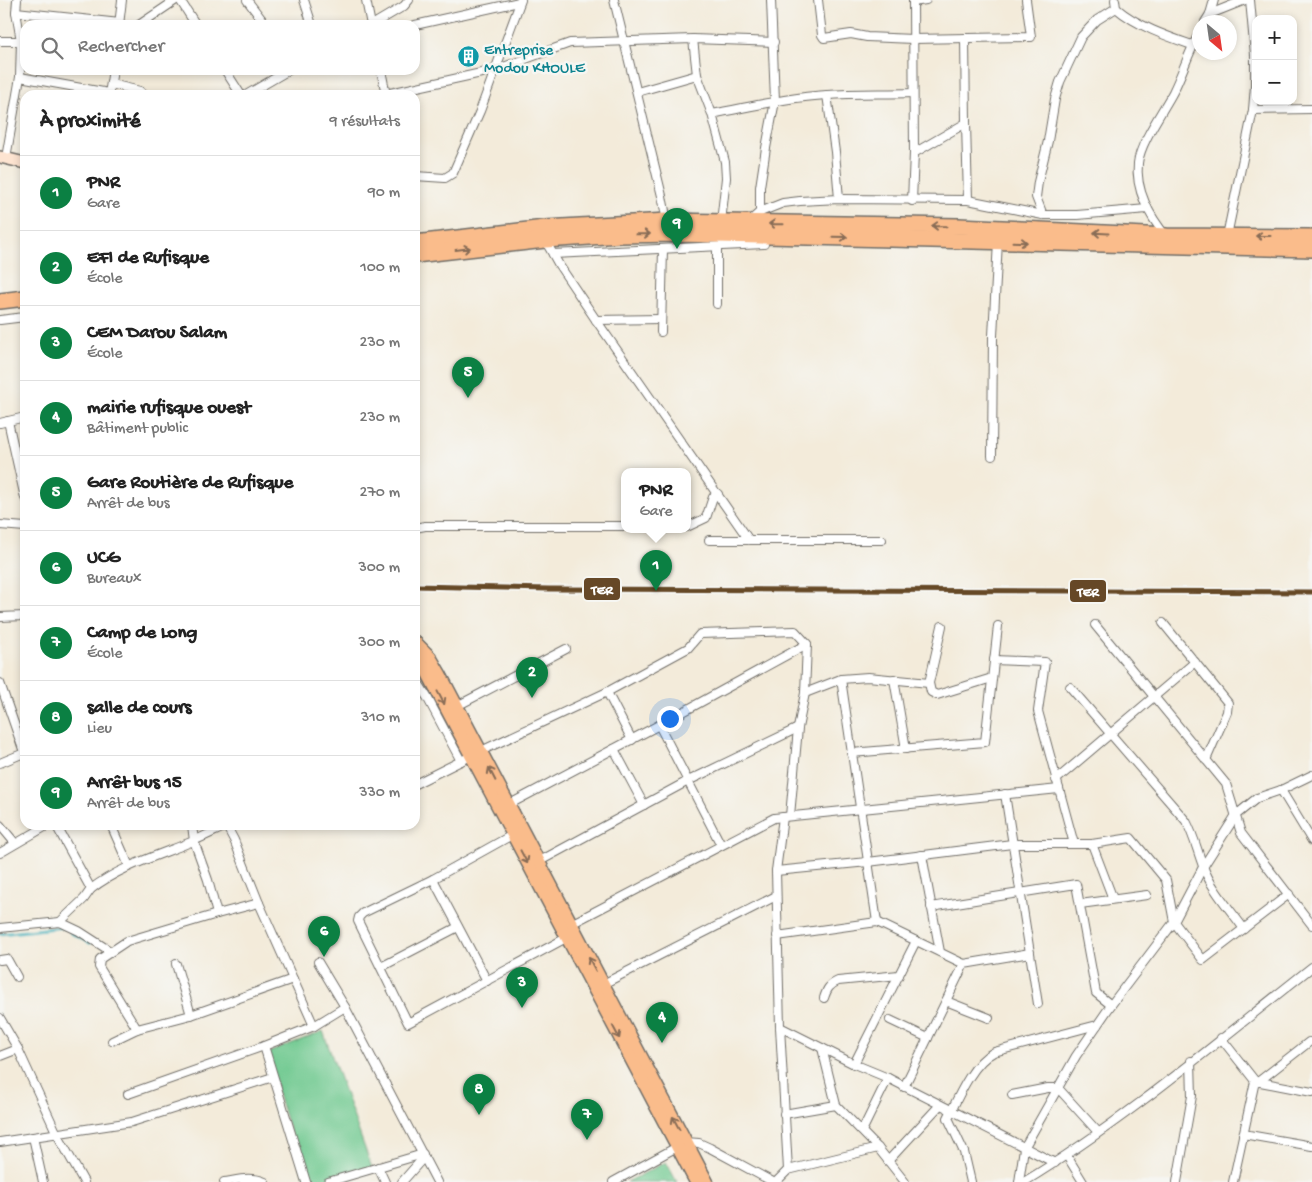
<!DOCTYPE html>
<html lang="fr">
<head>
<meta charset="utf-8">
<style>
	:root { --surface:#fff; --page:#f2f2f2; --text:#222; --muted:#767676; --line:#e0e0e0; --accent:#0b8043 }
	body { margin:0; font-family:"Gochi Hand",sans-serif; background:var(--page); color:var(--text) }
	.controls { position:absolute; right:15px; top:15px; display:grid; overflow:hidden; border-radius:10px; box-shadow:0 2px 8px #0003 }
	.controls button { width:45px; height:45px; display:grid; place-items:center; padding:0; border:0; border-bottom:1px solid var(--line); background:var(--surface); color:var(--text); font:25px sans-serif }
	.compass { position:absolute; left:1192px; top:15px; width:45px; height:45px; border-radius:50%; background:var(--surface); box-shadow:0 2px 8px #0003; rotate:151deg }
	.you { position:absolute; left:669px; top:718px; width:18px; height:18px; margin:-12px; border:4px solid #fff; border-radius:50%; background:#1a73e8; box-shadow:0 0 0 8px #1a73e833 }
	.badge { display:grid; place-items:center; width:32px; height:32px; border-radius:50%; background:var(--accent); color:#fff; font-size:16px; font-weight:700 }
	.pin { position:absolute; translate:-50% -41px; filter:drop-shadow(0 1px 2px #0008) }
	.pin::after { content:''; position:absolute; top:26px; width:18px; height:15px; background:inherit; clip-path:polygon(0 0,100% 0,50% 100%) }
	.popup { position:absolute; left:621px; top:468px; width:70px; height:65px; box-sizing:border-box; display:grid; place-content:center; border-radius:10px; background:var(--surface); filter:drop-shadow(0 1px 4px #0005); font-size:16px; white-space:nowrap; color:var(--muted) }
	.popup b { font-size:19px; color:var(--text) }
	.popup::after { content:''; position:absolute; left:50%; top:100%; margin-left:-10px; border:10px solid transparent; border-top-color:var(--surface) }
	.list { margin:0; padding:0; list-style:none }
	h2 { display:flex; justify-content:space-between; align-items:center; height:65px; margin:0; padding:0 20px; font-size:21px }
	h2 small { font-size:16px; font-weight:400; color:var(--muted) }
	.list li { display:grid; grid-template-columns:32px 1fr auto; gap:15px; align-items:center; box-sizing:border-box; height:75px; padding:0 20px; border-top:1px solid var(--line) }
	.list b { display:block; font-size:19px; white-space:nowrap }
	.list p { margin:0; font-size:16px; white-space:nowrap; color:var(--muted) }
	.list em { font-size:16px; font-style:normal; color:var(--muted) }
	.icon { flex:none; width:28px; height:28px; fill:none; stroke:currentColor; stroke-width:2; stroke-linecap:round; stroke-linejoin:round }
	.map { position:relative; flex:none; width:1312px; height:1182px; overflow:hidden }
	.search { position:absolute; background:var(--surface); box-shadow:0 2px 8px #0003; left:20px; top:20px; width:400px; height:55px; display:flex; align-items:center; gap:12px; box-sizing:border-box; padding:0 18px; border-radius:15px; color:var(--muted); font-size:19px }
	.panel { position:absolute; background:var(--surface); box-shadow:0 2px 8px #0003; left:20px; top:90px; width:400px; height:740px; border-radius:15px }
	.map>svg:first-child { display:block }
	.green { fill:#6fc990; stroke:#4d7a5e }
	.lines { fill:none; stroke-linecap:round; stroke-linejoin:round }
	.stream { stroke:#44b3be; stroke-width:3 }
	.street-casing { stroke:#716e68; stroke-width:10 }
	.secondary-casing { stroke:#716e68; stroke-width:14 }
	.primary-casing { stroke:#716e68; stroke-width:15 }
	.highway-casing { stroke:#716e68; stroke-width:18 }
	.street { stroke:#fff; stroke-width:8 }
	.secondary { stroke:#fde4d1; stroke-width:11 }
	.primary { stroke:#fabc8b; stroke-width:12 }
	.highway { stroke:#fabc8b; stroke-width:15 }
	.rail-1-casing { stroke:#f6f6f2; stroke-width:9 }
	.rail-1 { stroke:#664827; stroke-width:5 }
	.oneway { stroke:#886c56 }
	.labels { text-anchor:middle; stroke-width:5; stroke-linejoin:round; paint-order:stroke }
	.culture-label { font-size:16px; fill:#0d838f; stroke:#f6f6f2; text-anchor:start }
	.line-badge { stroke:#f6f6f2; stroke-width:2 }
	.badge-label { font-size:14px; text-anchor:middle; font-weight:bold; fill:#fff }
</style>
</head>
<body>
<div class="map">
<svg width="1312" height="1182" viewBox="0 0 1312 1182">
	<rect width="100%" height="100%" fill="#f6f6f2"/>
	<filter id="ink" filterUnits="userSpaceOnUse"><feTurbulence type="fractalNoise" baseFrequency=".02" numOctaves="2"/><feDisplacementMap in="SourceGraphic" scale="10" xChannelSelector="R" yChannelSelector="G"/><feConvolveMatrix kernelMatrix="1 2 1 2 8 2 1 2 1" color-interpolation-filters="sRGB"/></filter>
	<filter id="wash" filterUnits="userSpaceOnUse"><feTurbulence type="fractalNoise" baseFrequency=".0096" numOctaves="4" result="noise"/><feDisplacementMap in="SourceGraphic" scale="20" xChannelSelector="R" yChannelSelector="G"/><feGaussianBlur stdDeviation="1.12" result="paint"/><feColorMatrix in="noise" values="0 0 0 0 0 0 0 0 0 0 0 0 0 0 0 0 0 1.4 0 .05"/><feComposite in="paint" operator="in"/></filter>
	<g filter="url(#wash)">
		<rect width="100%" height="100%" fill="#f3ebda"/>
		<g class="green">
			<path d="M323 1031 372 1168 324 1182H306L265 1054Z"/>
			<path d="M666 1162 677 1182H627Z"/>
		</g>
		<g class="lines">
			<g class="stream">
				<path d="M69 928 71 933 90 943"/>
				<path d="M0 934 63 927"/>
			</g>
		</g>
	</g>
	<g filter="url(#ink)">
		<g class="lines">
			<defs>
				<g id="street">
					<path d="M180 0 196 25"/>
					<path d="M247 0 266 25"/>
					<path d="M304 0 312 25"/>
					<path d="M366 0 371 25"/>
					<path d="M614 0 662 196 667 221"/>
					<path d="M818 0 822 35 824 38 851 34 867 37 913 39 1031 37 1026 0"/>
					<path d="M1115 0 1116 8C1137 26 1166 36 1192 45"/>
					<path d="M913 2 926 0"/>
					<path d="M16 12 120 23"/>
					<path d="M1210 14 1245 0"/>
					<path d="M1205 22 1210 14 1214 0"/>
					<path d="M119 25 122 0"/>
					<path d="M139 25 176 0"/>
					<path d="M372 25 404 6 409 0"/>
					<path d="M415 25 519 2"/>
					<path d="M965 38 966 123 968 200"/>
					<path d="M693 39 697 75"/>
					<path d="M0 41H21"/>
					<path d="M225 70 241 95"/>
					<path d="M381 70 386 95"/>
					<path d="M20 77 109 93"/>
					<path d="M111 84 140 91 144 95"/>
					<path d="M110 88 113 70"/>
					<path d="M637 92 697 75 712 114C750 107 788 97 827 95 855 93 884 94 913 93"/>
					<path d="M246 95 289 70"/>
					<path d="M381 95 495 70 570 43 693 39 774 42"/>
					<path d="M827 95 835 152 839 199"/>
					<path d="M1253 110 1312 109"/>
					<path d="M712 114 725 162 726 178 721 222"/>
					<path d="M914 153 966 123"/>
					<path d="M6 158 20 77 21 41 16 12 17 0"/>
					<path d="M415 176 445 178 453 173 480 111 521 0"/>
					<path d="M912 201 914 153 913 0"/>
					<path d="M760 212V187L766 148 775 101 771 0"/>
					<path d="M1043 215 1036 197 1038 182 1048 141 1055 99 1060 82 1081 37 1097 20 1116 8"/>
					<path d="M749 222 760 212 783 203 800 201 839 199 968 200 1043 215H1077L1147 209"/>
					<path d="M1166 236C1150 217 1135 190 1138 163 1140 143 1163 111 1173 92 1183 72 1189 51 1200 32"/>
					<path d="M1227 236 1253 110 1255 86V55L1250 0"/>
					<path d="M545 240 559 265 596 320 749 540"/>
					<path d="M553 254 764 244"/>
					<path d="M717 304V247"/>
					<path d="M0 320 25 317"/>
					<path d="M596 320 661 319"/>
					<path d="M661 332 663 249"/>
					<path d="M8 421 25 498"/>
					<path d="M0 423 25 417"/>
					<path d="M992 456 993 336 998 241"/>
					<path d="M0 525 25 527"/>
					<path d="M687 527 706 518 713 497 718 494"/>
					<path d="M415 528 425 526H625"/>
					<path d="M709 540H882"/>
					<path d="M0 617 25 616"/>
					<path d="M1163 623 1228 703 1227 712 1206 760"/>
					<path d="M1095 625 1226 784 1241 833 1312 925"/>
					<path d="M942 626 929 683 931 692 937 695 992 678"/>
					<path d="M994 660 1045 662 1038 711 1074 844"/>
					<path d="M415 678 427 697 461 761"/>
					<path d="M841 679 877 922"/>
					<path d="M894 679 906 749"/>
					<path d="M0 683 25 755"/>
					<path d="M1070 687 1186 821C1194 836 1197 850 1203 866 1211 889 1230 909 1244 929"/>
					<path d="M607 692 632 740"/>
					<path d="M805 693 841 679 868 677 929 683"/>
					<path d="M457 706 566 649"/>
					<path d="M659 725 721 845"/>
					<path d="M614 749 644 805"/>
					<path d="M851 753 985 742 998 626"/>
					<path d="M0 763 24 753"/>
					<path d="M1056 780 1195 662"/>
					<path d="M415 784 481 751 607 692 688 648 700 634 795 631 807 644 805 693 798 728 790 816"/>
					<path d="M1281 790 1312 841"/>
					<path d="M1005 794 1038 1004"/>
					<path d="M508 805 659 725 807 644"/>
					<path d="M783 817 776 871 780 1027 788 1170"/>
					<path d="M0 825 15 843"/>
					<path d="M56 825 91 889 84 899 60 922"/>
					<path d="M111 825 129 866"/>
					<path d="M192 825 194 841 208 880 217 914"/>
					<path d="M226 825 234 840 259 903 314 1026"/>
					<path d="M512 835 433 879 363 913 359 917 358 921 408 1023 566 938"/>
					<path d="M1092 844 1113 899"/>
					<path d="M0 853 48 825"/>
					<path d="M922 855 940 952"/>
					<path d="M538 862 688 781 798 728"/>
					<path d="M776 871 868 862 1012 844H1092L1131 838 1166 880 1174 922 1203 960 1289 894"/>
					<path d="M433 879 487 981"/>
					<path d="M91 889C121 866 157 856 191 842 203 837 215 831 226 826"/>
					<path d="M1080 904 1147 895"/>
					<path d="M931 907 1076 884 1096 993 1111 1005"/>
					<path d="M571 924 774 818 1059 789"/>
					<path d="M0 928 60 922 79 931 110 951"/>
					<path d="M777 936 877 922 964 964 1030 953"/>
					<path d="M0 960 7 959 17 977"/>
					<path d="M318 962 345 1007 437 1182"/>
					<path d="M176 964 191 1015"/>
					<path d="M381 967 458 927"/>
					<path d="M603 984 776 896"/>
					<path d="M824 998C827 989 829 985 838 981L899 975"/>
					<path d="M946 1001 989 1018"/>
					<path d="M0 1018 18 1049 57 1134 84 1182"/>
					<path d="M890 1020 928 1038"/>
					<path d="M780 1027 854 1064 888 1078 1055 1163"/>
					<path d="M137 1029 99 967 100 959 127 941 217 914 259 903"/>
					<path d="M1221 1038 1255 1081 1312 1092"/>
					<path d="M112 1041 137 1029 191 1015 293 979"/>
					<path d="M264 1046 306 1182"/>
					<path d="M822 1048 836 1105 878 1148 905 1182"/>
					<path d="M0 1056 18 1049"/>
					<path d="M854 1064 916 941"/>
					<path d="M1258 1082 1309 1042"/>
					<path d="M904 1087 964 964"/>
					<path d="M128 1094 264 1046 314 1026 345 1007"/>
					<path d="M1012 1095 1048 1088H1058L1098 1132"/>
					<path d="M784 1114 836 1105"/>
					<path d="M862 1131 888 1078"/>
					<path d="M1243 1134 1312 1146"/>
					<path d="M33 1137 43 1182"/>
					<path d="M0 1142 132 1122 273 1077"/>
					<path d="M1067 1156 1083 1182"/>
					<path d="M888 1161 940 1105"/>
					<path d="M378 1167 385 1182"/>
					<path d="M224 1182C238 1180 251 1176 265 1182"/>
					<path d="M328 1182 423 1154"/>
					<path d="M402 1182 424 1157"/>
					<path d="M613 1182 686 1142 699 1143 710 1148 773 1182"/>
					<path d="M776 1182 788 1170 878 1148"/>
					<path d="M971 1182 964 1152 948 1118C958 1097 973 1062 994 1052L1097 1025"/>
					<path d="M1019 1182 1024 1148 1076 1056 1111 1005 1174 922 1203 867 1236 815 1257 798 1281 790 1312 775"/>
					<path d="M1024 1182C1126 1120 1218 1041 1312 967"/>
					<path d="M1177 1182 1192 1096 1191 1061"/>
					<path d="M1233 1182 1255 1081"/>
				</g>
				<path id="secondary" d="M0 157 25 163"/>
				<g id="primary">
					<path d="M415 642 430 657 440 674 707 1182"/>
					<path d="M415 656 424 666 696 1182"/>
				</g>
				<g id="highway">
					<path d="M415 243 545 228 667 221 959 226 1167 236 1312 237"/>
					<path d="M415 255 545 240 620 235 678 234 1312 249"/>
					<path d="M0 301 25 298"/>
				</g>
			</defs>
			<use href="#street" class="street-casing"/>
			<use href="#secondary" class="secondary-casing"/>
			<use href="#primary" class="primary-casing"/>
			<use href="#highway" class="highway-casing"/>
			<use href="#street" class="street"/>
			<use href="#secondary" class="secondary"/>
			<use href="#primary" class="primary"/>
			<use href="#highway" class="highway"/>
			<defs>
				<path id="rail-1" d="M415 586 549 589 1312 592"/>
			</defs>
			<use href="#rail-1" class="rail-1-casing"/>
			<use href="#rail-1" class="rail-1"/>
		</g>
		<defs><path id="oneway-shaft" d="M-6 0H5M1.5-3L5.5 0L1.5 3" fill="none" stroke-width="1.6" stroke-linecap="round" stroke-linejoin="round" transform="scale(1.25)"/></defs>
		<g class="oneway">
			<use href="#oneway-shaft" transform="translate(776 224) rotate(-179)"/>
			<use href="#oneway-shaft" transform="translate(939 226) rotate(-179)"/>
			<use href="#oneway-shaft" transform="translate(1101 233) rotate(-177)"/>
			<use href="#oneway-shaft" transform="translate(643 234) rotate(-1)"/>
			<use href="#oneway-shaft" transform="translate(1263 236) rotate(-180)"/>
			<use href="#oneway-shaft" transform="translate(840 237) rotate(1)"/>
			<use href="#oneway-shaft" transform="translate(1020 242) rotate(2)"/>
			<use href="#oneway-shaft" transform="translate(463 249) rotate(-7)"/>
			<use href="#oneway-shaft" transform="translate(441 698) rotate(62)"/>
			<use href="#oneway-shaft" transform="translate(492 774) rotate(-117)"/>
			<use href="#oneway-shaft" transform="translate(524 857) rotate(62)"/>
			<use href="#oneway-shaft" transform="translate(592 964) rotate(-118)"/>
			<use href="#oneway-shaft" transform="translate(616 1032) rotate(62)"/>
			<use href="#oneway-shaft" transform="translate(676 1123) rotate(-118)"/>
		</g>
	</g>
	<defs>
		<symbol id="building-disc" viewBox="-11 -11 22 22"><circle r="9.5" fill="#0f9aa8" stroke="#f6f6f2"/><path d="M-4-6H4V6H1V3H-1V6H-4ZM-2.5-4.3h1.7v1.8h-1.7ZM.8-4.3h1.7v1.8H.8ZM-2.5-1h1.7V.8h-1.7ZM.8-1h1.7V.8H.8Z" fill="#fff"/></symbol>
	</defs>
	<g fill-rule="evenodd">
		<use href="#building-disc" x="456" y="44" width="25" height="25"/>
	</g>
	<g class="labels">
		<g class="culture-label">
			<text x="484" y="54">Entreprise<tspan x="484" dy="18">Modou KHOULE</tspan></text>
		</g>
	</g>
	<g class="line-badge">
		<rect x="583" y="577" width="38" height="24" rx="5" fill="#664827"/>
		<rect x="1069" y="579" width="38" height="24" rx="5" fill="#664827"/>
	</g>
	<g class="badge-label">
		<text x="602" y="594">TER</text>
		<text x="1088" y="596">TER</text>
	</g>
</svg>
<div class="controls">
<button>+</button>
<button>−</button>
</div>
<svg class="compass" viewBox="-18 -18 36 36"><path d="M0-13l5 13h-10z" fill="#e53935"/><path d="M0 13l5-13h-10z" fill="#767676"/></svg>
<div class="you"></div>
<div class="pin badge" style="left:656px;top:591px">1</div>
<div class="popup"><b>PNR</b>Gare</div>
<div class="pin badge" style="left:532px;top:698px">2</div>
<div class="pin badge" style="left:522px;top:1008px">3</div>
<div class="pin badge" style="left:662px;top:1043px">4</div>
<div class="pin badge" style="left:468px;top:398px">5</div>
<div class="pin badge" style="left:324px;top:957px">6</div>
<div class="pin badge" style="left:587px;top:1140px">7</div>
<div class="pin badge" style="left:479px;top:1115px">8</div>
<div class="pin badge" style="left:677px;top:249px">9</div>
<div class="search"><svg class="icon" aria-label="search" viewBox="0 0 24 24"><circle cx="10" cy="10" r="6"/><path d="M15 15l6 6"/></svg>Rechercher</div>
<section class="panel">
<h2>À proximité<small>9 résultats</small></h2>
<ul class="list">
<li><span class="badge">1</span><div><b>PNR</b><p>Gare</p></div><em>90 m</em></li>
<li><span class="badge">2</span><div><b>EFI de Rufisque</b><p>École</p></div><em>100 m</em></li>
<li><span class="badge">3</span><div><b>CEM Darou Salam</b><p>École</p></div><em>230 m</em></li>
<li><span class="badge">4</span><div><b>mairie rufisque ouest</b><p>Bâtiment public</p></div><em>230 m</em></li>
<li><span class="badge">5</span><div><b>Gare Routière de Rufisque</b><p>Arrêt de bus</p></div><em>270 m</em></li>
<li><span class="badge">6</span><div><b>UCG</b><p>Bureaux</p></div><em>300 m</em></li>
<li><span class="badge">7</span><div><b>Camp de Long</b><p>École</p></div><em>300 m</em></li>
<li><span class="badge">8</span><div><b>salle de cours</b><p>Lieu</p></div><em>310 m</em></li>
<li><span class="badge">9</span><div><b>Arrêt bus 15</b><p>Arrêt de bus</p></div><em>330 m</em></li>
</ul>
</section>
</div>
</body>
</html>
